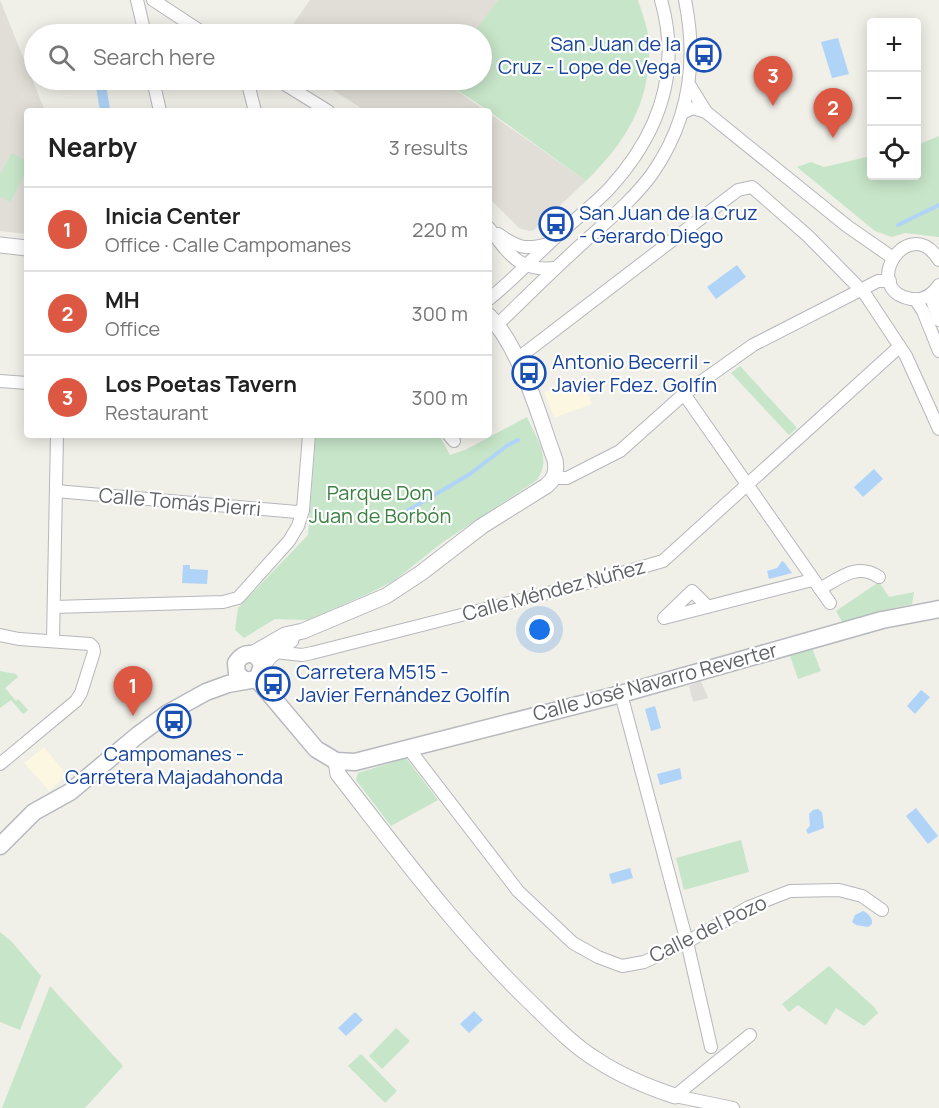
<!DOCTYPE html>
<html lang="en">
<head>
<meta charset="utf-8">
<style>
	:root { --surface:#fff; --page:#f6f6f6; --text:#222; --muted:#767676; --line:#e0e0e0; --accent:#dc5842 }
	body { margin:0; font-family:Manrope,sans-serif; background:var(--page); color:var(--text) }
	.controls { position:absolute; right:18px; top:18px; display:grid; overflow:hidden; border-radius:6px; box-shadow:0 3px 15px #0003 }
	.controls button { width:54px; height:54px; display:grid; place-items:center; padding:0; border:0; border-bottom:2px solid var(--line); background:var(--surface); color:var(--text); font:30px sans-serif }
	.you { position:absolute; left:540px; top:630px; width:21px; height:21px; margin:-15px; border:4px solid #fff; border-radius:50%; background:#1a73e8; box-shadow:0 0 0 9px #1a73e833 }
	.badge { display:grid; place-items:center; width:39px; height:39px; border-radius:50%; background:var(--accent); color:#fff; font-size:20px; font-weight:700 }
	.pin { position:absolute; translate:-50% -50px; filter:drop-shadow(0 2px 3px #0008) }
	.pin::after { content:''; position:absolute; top:32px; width:21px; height:18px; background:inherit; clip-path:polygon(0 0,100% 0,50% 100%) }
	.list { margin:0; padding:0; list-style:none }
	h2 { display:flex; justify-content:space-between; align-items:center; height:78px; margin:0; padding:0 24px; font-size:26px }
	h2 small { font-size:20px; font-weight:400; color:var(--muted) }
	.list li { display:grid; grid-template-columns:39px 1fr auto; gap:18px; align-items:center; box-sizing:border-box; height:84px; padding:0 24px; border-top:2px solid var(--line) }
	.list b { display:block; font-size:22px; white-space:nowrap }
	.list p { margin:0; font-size:20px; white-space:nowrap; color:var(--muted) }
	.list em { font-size:20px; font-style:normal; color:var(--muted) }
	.icon { flex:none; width:33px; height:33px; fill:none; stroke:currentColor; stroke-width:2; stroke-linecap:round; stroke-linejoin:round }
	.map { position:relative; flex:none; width:939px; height:1108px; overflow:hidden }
	.search { position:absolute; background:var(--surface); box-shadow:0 3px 15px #0003; left:24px; top:24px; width:468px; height:66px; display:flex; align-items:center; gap:15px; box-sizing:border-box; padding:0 21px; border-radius:33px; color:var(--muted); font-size:22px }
	.panel { position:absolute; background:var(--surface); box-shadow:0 3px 15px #0003; left:24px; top:108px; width:468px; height:330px; border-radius:6px }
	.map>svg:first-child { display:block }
	.commercial { fill:#fcf7e1 }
	.industrial { fill:#dfdeda }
	.education { fill:#e0ded6 }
	.green { fill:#c7e5c9 }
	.water { fill:#afd4f8 }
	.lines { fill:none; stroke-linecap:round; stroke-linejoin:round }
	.stream { stroke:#afd4f8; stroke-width:4 }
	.minor-casing { stroke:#b5b7bb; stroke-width:14 }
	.tertiary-casing { stroke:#b5b7bb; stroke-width:17 }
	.secondary-casing { stroke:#b6b9be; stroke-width:19 }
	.minor { stroke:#fff; stroke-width:12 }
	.tertiary { stroke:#fff; stroke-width:15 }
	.secondary { stroke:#fff; stroke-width:16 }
	.labels { text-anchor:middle; stroke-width:4.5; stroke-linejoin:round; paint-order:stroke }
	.transit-label { font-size:20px; fill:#164399; stroke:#fff; text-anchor:start }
	.park-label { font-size:20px; fill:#3c8143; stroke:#fff }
	.street-label { font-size:20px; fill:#5f6267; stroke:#fff }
</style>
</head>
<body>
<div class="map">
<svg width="939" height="1108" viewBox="0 0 939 1108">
	<rect width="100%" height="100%" fill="#f0efe8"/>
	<g class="commercial">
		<path d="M582 378 592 404 554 418 544 392Z"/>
		<path d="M44 747 67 775 49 791 24 763Z"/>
	</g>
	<path class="industrial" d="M701 681 708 698 693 702 689 686Z"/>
	<g class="education">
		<path d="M0 0 45 111H27V234L0 231Z"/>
		<path d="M310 0H498L474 34H286Z"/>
		<path d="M317 80H442L486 111H366Z"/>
		<path d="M489 113 586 181 534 230 529 231 519 228 489 198Z"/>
	</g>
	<g class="green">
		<path d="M498 0H638C642 13 648 28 649 41 652 100 627 141 586 181L489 111 442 80H482V34H473Z"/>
		<path d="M939 136V237L905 233 892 237 875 231 797 167 811 162 824 167 871 156 872 176H916L917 145Z"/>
		<path d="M12 153 27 161V170L10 202 0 196V175Z"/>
		<path d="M740 366 797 428 789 435 731 373Z"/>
		<path d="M527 417C537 440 552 458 537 480L443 542 395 580 372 592 308 620 275 619 244 638 235 630 238 608 308 535 316 435H439L450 455 465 450Z"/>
		<path d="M879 582 889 597 914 592 912 604 885 610 844 625 836 611Z"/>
		<path d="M812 648 821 671 798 679 790 656Z"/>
		<path d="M0 671 16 674 18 677 5 688 16 701 18 699 28 710 23 714 11 700 0 708Z"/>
		<path d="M406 758 438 800 391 826 356 780 358 773Z"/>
		<path d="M741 840 749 872 684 890 676 858Z"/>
		<path d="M0 932 12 942 41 976 20 1030 0 1022Z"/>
		<path d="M829 966 875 1008 878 1013 864 1026 836 1008 826 1025 798 1005 789 1012 782 1004Z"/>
		<path d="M50 986 123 1066 85 1108H2Z"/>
		<path d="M396 1028 410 1041 382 1069 369 1056Z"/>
		<path d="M361 1054 397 1091 385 1103 348 1066Z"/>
	</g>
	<g class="water">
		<path d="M838 38 849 74 832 78 821 42Z"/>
		<path d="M106 85 110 109 100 111 96 87Z"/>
		<path d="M737 265 746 277 716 299 707 287Z"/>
		<path d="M874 469 883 479 863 497 854 487Z"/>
		<path d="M782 561 784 562 792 573 769 579 767 571 777 568Z"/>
		<path d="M183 565H190V569L208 570 207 584 182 583Z"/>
		<path d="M921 690 930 697 915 714 907 706Z"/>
		<path d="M655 706 661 728 651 731 645 709Z"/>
		<path d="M680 768 682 779 660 785 657 774Z"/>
		<path d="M916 808 938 836 928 844 906 816Z"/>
		<path d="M813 810 818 809 822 812 824 828 808 834 806 830 810 826 809 814Z"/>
		<path d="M630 868 633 878 612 884 609 874Z"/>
		<path d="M863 911C868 913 873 918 872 924L868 927 856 925 852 922 855 915Z"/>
		<path d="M474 1011 483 1020 469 1033 460 1024Z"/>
		<path d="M355 1012 363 1020 346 1036 338 1028Z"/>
	</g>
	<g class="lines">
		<g class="stream">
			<path d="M898 225 939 205"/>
			<path d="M391 523 397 517 470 474 508 445 518 440"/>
		</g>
		<defs>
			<g id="minor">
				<path d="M137 0 145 34"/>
				<path d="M153 0 205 34"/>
				<path d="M153 80 160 111"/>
				<path d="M247 80 255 111"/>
				<path d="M278 80 328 111"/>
				<path d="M684 112 693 108 706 112 690 86"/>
				<path d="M706 112 847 226 893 258"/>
				<path d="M489 228C509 254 519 272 555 268"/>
				<path d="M498 234C518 248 525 250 548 244"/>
				<path d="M939 260C908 211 859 290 911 299 923 301 933 294 939 285"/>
				<path d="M935 291 933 303 939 320"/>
				<path d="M489 299C514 279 536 255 560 233 576 219 593 205 608 190 658 136 682 73 661 0"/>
				<path d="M915 299 923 311 939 351"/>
				<path d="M497 325C526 297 554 269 584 242 607 221 633 200 652 174 689 121 698 63 685 0"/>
				<path d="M517 359 738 190 752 187 808 236 865 294 906 356 939 429"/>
				<path d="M0 381 27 383"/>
				<path d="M684 394 830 603"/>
				<path d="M449 435 454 441"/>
				<path d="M554 478H567L620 451 684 394 753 345 878 281H890"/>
				<path d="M56 491 297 512 303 510"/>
				<path d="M820 589C840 578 857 562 879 577"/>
				<path d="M54 607 223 602 238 598 289 541 298 526 303 510 309 435"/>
				<path d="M708 607 692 591 664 618 812 580"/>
				<path d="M0 635 19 639 90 644 93 647 94 652 81 693 76 701 0 764"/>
				<path d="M53 640 57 435"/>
				<path d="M275 652 302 655 312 653 591 582 663 561 899 347"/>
				<path d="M621 694 687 942 711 1047"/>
				<path d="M409 749 518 891 573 943 598 957 622 966 644 962 687 942 749 907 790 891 839 890 862 896 882 910"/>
				<path d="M675 1096 750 1035"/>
				<path d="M675 1096 733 1108"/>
			</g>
			<g id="tertiary">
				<path d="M0 245 27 248"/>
				<path d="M252 654 285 635 303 631 386 596 421 573 482 526 546 486C555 479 557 472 555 460 539 417 521 348 489 316"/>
				<path d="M262 666 270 656 291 640"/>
				<path d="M336 761 338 774C399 852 457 931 528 1000 550 1021 571 1044 597 1060 621 1076 648 1087 675 1096"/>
			</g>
			<g id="secondary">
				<path d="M257 679 316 749 336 761 355 762 621 694 882 620 939 609"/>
				<path d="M0 846 34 812 70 792 138 735 168 713 206 692 228 684 257 679 262 666C258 651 244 650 236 663L237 674 246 681"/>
			</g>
		</defs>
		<use href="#minor" class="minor-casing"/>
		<use href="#tertiary" class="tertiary-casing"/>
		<use href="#secondary" class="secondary-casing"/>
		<use href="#minor" class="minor"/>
		<use href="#tertiary" class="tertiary"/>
		<use href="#secondary" class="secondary"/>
	</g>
	<defs>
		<symbol id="bus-ring" viewBox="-11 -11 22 22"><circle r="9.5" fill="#fff" stroke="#1a4fb4" stroke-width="1.5"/><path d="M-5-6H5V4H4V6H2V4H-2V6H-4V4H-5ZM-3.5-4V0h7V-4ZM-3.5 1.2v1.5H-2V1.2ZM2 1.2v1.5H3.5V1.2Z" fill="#1a4fb4"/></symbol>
	</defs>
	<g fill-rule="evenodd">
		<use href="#bus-ring" x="685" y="36" width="38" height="38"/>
		<use href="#bus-ring" x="537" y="205" width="38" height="38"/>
		<use href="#bus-ring" x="510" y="354" width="38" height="38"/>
		<use href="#bus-ring" x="254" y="665" width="38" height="38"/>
		<use href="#bus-ring" x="155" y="702" width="38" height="38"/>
	</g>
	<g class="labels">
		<g class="transit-label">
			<text x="681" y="51" text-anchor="end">San Juan de la<tspan x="681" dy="23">Cruz - Lope de Vega</tspan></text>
			<text x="579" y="220">San Juan de la Cruz<tspan x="579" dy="23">- Gerardo Diego</tspan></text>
			<text x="552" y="369">Antonio Becerril -<tspan x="552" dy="23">Javier Fdez. Golfín</tspan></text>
			<text x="296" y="679">Carretera M515 -<tspan x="296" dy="23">Javier Fernández Golfín</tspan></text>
			<text x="174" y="761" text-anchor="middle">Campomanes -<tspan x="174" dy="23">Carretera Majadahonda</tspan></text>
		</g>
		<g class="park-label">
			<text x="380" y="500">Parque Don<tspan x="380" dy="23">Juan de Borbón</tspan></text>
		</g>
		<g class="street-label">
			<text transform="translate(180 502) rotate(5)" y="7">Calle Tomás Pierri</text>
			<text transform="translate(554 590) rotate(-15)" y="7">Calle Méndez Núñez</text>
			<text transform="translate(655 682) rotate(-15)" y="7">Calle José Navarro Reverter</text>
			<text transform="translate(708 929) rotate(-26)" y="7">Calle del Pozo</text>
		</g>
	</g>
</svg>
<div class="controls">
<button>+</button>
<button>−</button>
<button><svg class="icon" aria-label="locate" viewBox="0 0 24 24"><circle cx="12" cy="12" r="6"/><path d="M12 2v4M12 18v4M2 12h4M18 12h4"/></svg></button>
</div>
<div class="you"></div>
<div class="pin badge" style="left:133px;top:716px">1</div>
<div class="pin badge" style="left:833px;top:138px">2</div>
<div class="pin badge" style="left:773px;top:106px">3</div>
<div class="search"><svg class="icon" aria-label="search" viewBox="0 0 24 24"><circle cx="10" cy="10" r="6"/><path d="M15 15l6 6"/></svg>Search here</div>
<section class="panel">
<h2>Nearby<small>3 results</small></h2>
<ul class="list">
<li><span class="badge">1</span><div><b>Inicia Center</b><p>Office · Calle Campomanes</p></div><em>220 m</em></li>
<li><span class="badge">2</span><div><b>MH</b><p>Office</p></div><em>300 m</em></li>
<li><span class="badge">3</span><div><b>Los Poetas Tavern</b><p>Restaurant</p></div><em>300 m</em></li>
</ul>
</section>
</div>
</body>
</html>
